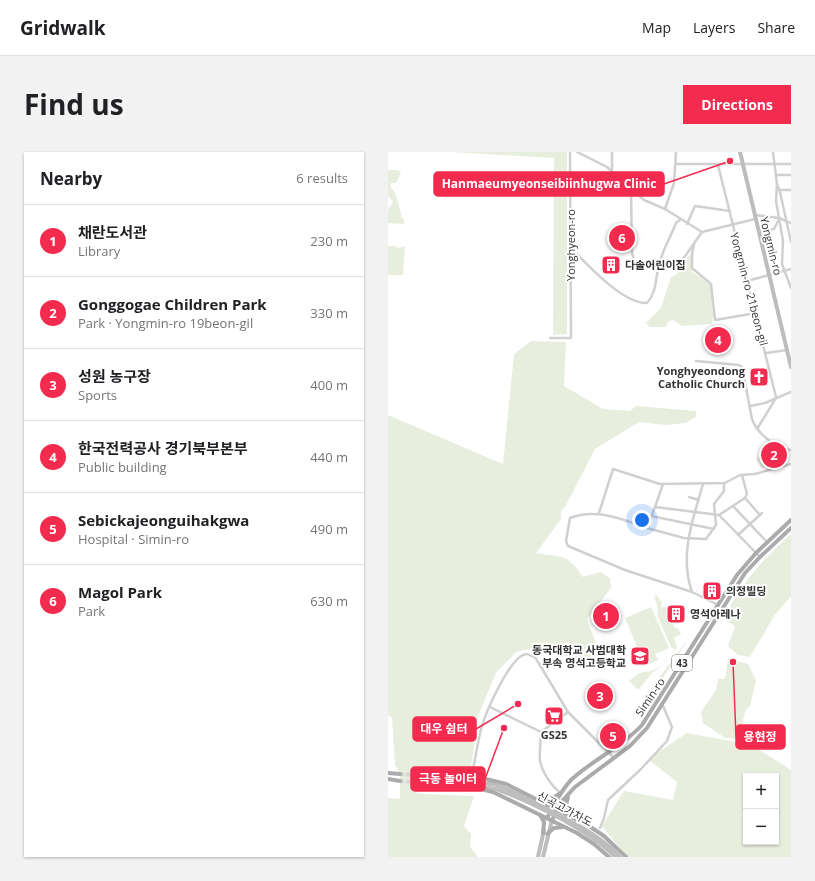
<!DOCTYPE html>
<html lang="en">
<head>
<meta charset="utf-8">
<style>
	:root { --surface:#fff; --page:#f2f2f2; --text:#202124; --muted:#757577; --line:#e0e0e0; --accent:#f32c4f }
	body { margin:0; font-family:"Open Sans","Noto Sans KR",sans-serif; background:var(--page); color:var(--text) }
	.controls { position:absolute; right:12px; bottom:12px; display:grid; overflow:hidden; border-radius:0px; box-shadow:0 1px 3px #0004 }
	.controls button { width:36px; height:36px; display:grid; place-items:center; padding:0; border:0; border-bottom:1px solid var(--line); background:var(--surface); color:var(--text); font:20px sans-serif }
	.you { position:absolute; left:254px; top:368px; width:14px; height:14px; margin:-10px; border:3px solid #fff; border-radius:50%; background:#1a73e8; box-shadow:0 0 0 6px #1a73e833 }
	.badge { display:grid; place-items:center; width:26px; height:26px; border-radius:50%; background:var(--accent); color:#fff; font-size:13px; font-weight:700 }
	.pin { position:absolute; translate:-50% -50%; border:2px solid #fff; box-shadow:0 1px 4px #0006 }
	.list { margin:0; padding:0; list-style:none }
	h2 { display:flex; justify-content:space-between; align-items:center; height:52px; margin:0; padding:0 16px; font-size:17px }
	h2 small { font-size:13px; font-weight:400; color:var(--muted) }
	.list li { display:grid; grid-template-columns:26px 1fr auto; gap:12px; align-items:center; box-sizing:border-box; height:72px; padding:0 16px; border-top:1px solid var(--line) }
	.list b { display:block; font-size:15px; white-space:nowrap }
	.list p { margin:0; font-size:13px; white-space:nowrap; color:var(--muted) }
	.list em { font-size:13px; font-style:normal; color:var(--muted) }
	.map { position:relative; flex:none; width:403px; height:705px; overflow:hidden; border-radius:0px }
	header { display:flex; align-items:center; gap:24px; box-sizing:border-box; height:56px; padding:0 20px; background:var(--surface); border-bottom:1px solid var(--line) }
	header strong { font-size:19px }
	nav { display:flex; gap:22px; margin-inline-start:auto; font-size:14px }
	.intro { display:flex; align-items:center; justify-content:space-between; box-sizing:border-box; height:96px; padding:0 24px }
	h1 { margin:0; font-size:28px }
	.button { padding:10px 18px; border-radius:0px; background:var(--accent); color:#fff; font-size:14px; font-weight:700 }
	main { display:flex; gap:24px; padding:0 24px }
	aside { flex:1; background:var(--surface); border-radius:0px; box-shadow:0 1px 3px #0004 }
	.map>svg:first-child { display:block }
	.green { fill:#e8eede; fill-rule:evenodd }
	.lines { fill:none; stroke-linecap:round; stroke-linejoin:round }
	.primary-tunnel { stroke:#d6d6d6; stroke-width:4; stroke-dasharray:4 2; stroke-linecap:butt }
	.street { stroke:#d0d0d0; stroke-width:2.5 }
	.secondary { stroke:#bdbdbd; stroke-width:4 }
	.primary { stroke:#ababab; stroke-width:4 }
	.secondary-bridge { stroke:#bdbdbd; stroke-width:4 }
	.labels { text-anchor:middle; stroke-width:4; stroke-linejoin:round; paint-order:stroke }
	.shield { fill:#fff; stroke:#707070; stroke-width:1 }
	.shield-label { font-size:10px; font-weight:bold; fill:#333 }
	.street-label { font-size:11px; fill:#333; stroke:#fff }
	.poi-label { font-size:11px; font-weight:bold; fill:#333; stroke:#fff; text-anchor:start }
	.leader { fill:none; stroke:#f32c4f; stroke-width:1.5 }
	.callout-dot { fill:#f32c4f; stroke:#fff; stroke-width:1.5 }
	.callout { fill:#f32c4f; stroke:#f32c4f; stroke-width:1.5 }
	.callout-label { font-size:12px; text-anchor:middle; font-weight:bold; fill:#fff }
</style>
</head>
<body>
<header>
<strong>Gridwalk</strong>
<nav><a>Map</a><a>Layers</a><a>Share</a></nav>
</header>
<div class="intro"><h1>Find us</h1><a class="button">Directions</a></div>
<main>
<aside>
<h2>Nearby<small>6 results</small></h2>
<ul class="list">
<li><span class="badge">1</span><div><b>채란도서관</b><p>Library</p></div><em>230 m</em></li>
<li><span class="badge">2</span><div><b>Gonggogae Children Park</b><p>Park · Yongmin-ro 19beon-gil</p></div><em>330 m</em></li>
<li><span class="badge">3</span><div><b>성원 농구장</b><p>Sports</p></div><em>400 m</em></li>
<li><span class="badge">4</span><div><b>한국전력공사 경기북부본부</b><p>Public building</p></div><em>440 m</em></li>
<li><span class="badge">5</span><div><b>Sebickajeonguihakgwa</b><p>Hospital · Simin-ro</p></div><em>490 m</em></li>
<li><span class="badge">6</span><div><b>Magol Park</b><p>Park</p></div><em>630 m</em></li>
</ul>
</aside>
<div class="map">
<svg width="403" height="705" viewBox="0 0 403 705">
	<rect width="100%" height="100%" fill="#fff"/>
	<g class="green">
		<path d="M63 0H179V182L166 183 165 181 166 6Z"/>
		<path d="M0 18H10L13 21 8 31H3L2 34C10 43 11 56 14 66L16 67V72L0 71V58L5 50 0 43Z"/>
		<path d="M228 76H240L241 99H230L228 96Z"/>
		<path d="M0 94H8L9 96 17 94 15 123H0Z"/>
		<path d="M303 101 304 120 323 133 325 164 324 172 294 174 285 168 280 170 278 175H262L258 171 273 156 283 125 289 122Z"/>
		<path d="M143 189 178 190 176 234 215 257 242 259 248 254 308 259V265L297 271 278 273 251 270 207 297 177 355 173 358V367L148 401C173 406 179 400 195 425L212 420 222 426 223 436 199 467 218 519 152 495 128 500 108 521 90 564 83 616 27 614 26 640 35 642 86 644 76 674 83 682 82 695 90 705H0V646L12 647V621L7 613 4 566 0 563V263L115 312 126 202Z"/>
		<path d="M383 292 401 300 399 308 374 316 368 307Z"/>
		<path d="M403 382V444L386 464 362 505 350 503 340 494 347 474 335 467C354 431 373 409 403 382Z"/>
		<path d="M266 440 274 450 273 455H282L279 458 287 476H290L293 482 286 486 289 496 287 498 283 495 270 465 269 453 266 446 268 444Z"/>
		<path d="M263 455 281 496 267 502 270 508 257 514 237 466Z"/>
		<path d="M297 491H298L259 550 257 545Z"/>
		<path d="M340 507 360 512 368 528 362 554 358 557 350 587 337 586 315 571 313 560 328 538 330 527H337Z"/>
		<path d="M278 512 265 520 251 537H249L241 529 251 521 264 519Z"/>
		<path d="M299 581 364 593 403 618V705H239L214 674 236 639 285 648 289 630 260 607ZM358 624H388V690H358Z"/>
	</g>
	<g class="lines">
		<g class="primary-tunnel">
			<path d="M12 622 27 623"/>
			<path d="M12 629 27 630"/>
		</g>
		<g class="street">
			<path d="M189 0 219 15 256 48 277 57 314 80 367 67"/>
			<path d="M385 0 389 32 392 40 403 90"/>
			<path d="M288 12H403"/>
			<path d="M330 13 388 245"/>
			<path d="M224 18V0"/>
			<path d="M388 23H403"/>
			<path d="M389 32 388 49 395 89 394 112 403 136"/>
			<path d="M243 38 244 100 247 113"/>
			<path d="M391 38H403"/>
			<path d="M277 57 286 31 288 0"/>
			<path d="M367 63 391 66 403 71"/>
			<path d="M299 72 307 54 342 59"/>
			<path d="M371 80 386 77 391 67"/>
			<path d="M306 92 304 102V116L323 132 327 168 368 161"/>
			<path d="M184 97C200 113 235 152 259 151 270 139 267 123 272 109 276 96 283 84 288 71L293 67"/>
			<path d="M285 118 298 103 314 80"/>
			<path d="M359 129 403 117"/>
			<path d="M162 186H183L182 0"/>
			<path d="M378 201 399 198"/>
			<path d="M308 209 351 213 354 215 364 267C370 283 387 295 403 298"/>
			<path d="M362 254 377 251 403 240"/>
			<path d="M369 277 388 246"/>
			<path d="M354 323 359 342 357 346 372 363"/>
			<path d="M315 332C305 367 291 403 304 440L330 453"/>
			<path d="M301 345 311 348"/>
			<path d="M345 354 379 390"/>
			<path d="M267 355 275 332"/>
			<path d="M211 361 225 317 272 332 337 331 352 323 367 322 403 312"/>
			<path d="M331 363 357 346"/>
			<path d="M263 364 326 377"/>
			<path d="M259 376 296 386 318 387 328 373 326 352 336 339V331"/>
			<path d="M350 383 374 361"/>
			<path d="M304 440 237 418 180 394 178 389 182 366C209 356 233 367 259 376L267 355 331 363 372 405"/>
			<path d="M102 555 153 580"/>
			<path d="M85 617C88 603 90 588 94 574 98 560 123 502 139 502 141 503 145 505 147 505L180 560 226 606"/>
			<path d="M173 641C164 635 154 620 152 609 151 600 153 589 153 580L180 560"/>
			<path d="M212 676 216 666 220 648 253 617 279 589 284 575 275 554"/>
		</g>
		<g class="secondary">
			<path d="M352 0 403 215"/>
			<path d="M64 626 109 633"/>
			<path d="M51 630H64L74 632"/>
			<path d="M81 633 108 637"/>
			<path d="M150 705 156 678"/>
			<path d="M155 705 164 668"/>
		</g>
		<g class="primary">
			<path d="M0 621 12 622"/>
			<path d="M27 623 94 626 118 632 201 674 216 684 238 705"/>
			<path d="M0 627 12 629"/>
			<path d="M27 630 80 634 105 640 189 681 206 692 221 705"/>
			<path d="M180 645 178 653 182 664"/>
			<path d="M152 648H162L171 642"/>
			<path d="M152 663 156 670 155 681"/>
			<path d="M159 666C166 653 173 638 184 627 206 607 234 595 254 573L349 423 368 401 403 368"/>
			<path d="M164 668 175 648 187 635 242 594 259 576 357 421 372 405 403 376"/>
			<path d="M159 682 166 676 175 675"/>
		</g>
		<g class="secondary-bridge">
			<path d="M109 633C125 639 141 648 157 656 183 670 211 682 232 705"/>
			<path d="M108 637C142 649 203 679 227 705"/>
		</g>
	</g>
	<defs>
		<symbol id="building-square" viewBox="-11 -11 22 22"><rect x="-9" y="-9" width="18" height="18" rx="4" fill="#f32c4f" stroke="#fff"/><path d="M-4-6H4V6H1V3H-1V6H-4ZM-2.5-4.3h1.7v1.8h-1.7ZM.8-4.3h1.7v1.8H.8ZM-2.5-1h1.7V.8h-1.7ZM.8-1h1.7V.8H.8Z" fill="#fff"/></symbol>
		<symbol id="church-square" viewBox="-11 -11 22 22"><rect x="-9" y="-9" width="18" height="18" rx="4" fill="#f32c4f" stroke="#fff"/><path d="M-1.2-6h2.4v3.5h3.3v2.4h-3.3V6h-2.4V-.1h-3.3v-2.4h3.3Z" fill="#fff"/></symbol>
		<symbol id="school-square" viewBox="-11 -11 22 22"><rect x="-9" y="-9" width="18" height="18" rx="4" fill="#f32c4f" stroke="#fff"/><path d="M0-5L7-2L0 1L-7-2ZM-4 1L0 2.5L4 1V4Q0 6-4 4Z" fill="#fff"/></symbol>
		<symbol id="supermarket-square" viewBox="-11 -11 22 22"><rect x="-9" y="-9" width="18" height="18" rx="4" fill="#f32c4f" stroke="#fff"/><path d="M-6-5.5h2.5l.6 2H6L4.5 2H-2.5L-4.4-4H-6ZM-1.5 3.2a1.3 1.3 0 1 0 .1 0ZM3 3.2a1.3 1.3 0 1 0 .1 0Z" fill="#fff"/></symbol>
	</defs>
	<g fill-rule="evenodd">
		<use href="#building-square" x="212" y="102" width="22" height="22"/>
		<use href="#church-square" x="360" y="214" width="22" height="22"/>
		<use href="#building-square" x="313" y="428" width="22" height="22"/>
		<use href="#building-square" x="277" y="451" width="22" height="22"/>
		<use href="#school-square" x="241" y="493" width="22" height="22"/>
		<use href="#supermarket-square" x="155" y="553" width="22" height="22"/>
	</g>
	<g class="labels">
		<rect class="shield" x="284" y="503" width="20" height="16" rx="3"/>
		<g class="shield-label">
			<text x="294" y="515">43</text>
		</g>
		<g class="street-label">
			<text transform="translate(183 93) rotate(-90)" y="4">Yonghyeon-ro</text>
			<text transform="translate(383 94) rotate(76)" y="4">Yongmin-ro</text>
			<text transform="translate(361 137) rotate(75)" y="4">Yongmin-ro 21beon-gil</text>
			<text transform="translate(262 545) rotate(-56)" y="4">Simin-ro</text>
			<text transform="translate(177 657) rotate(28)" y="4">신곡고가차도</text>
		</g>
		<g class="poi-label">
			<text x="237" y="117">다솔어린이집</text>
			<text x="357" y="223" text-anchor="end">Yonghyeondong<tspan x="357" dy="13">Catholic Church</tspan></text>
			<text x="338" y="443">의정빌딩</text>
			<text x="302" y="466">영석아레나</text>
			<text x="238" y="502" text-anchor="end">동국대학교 사범대학<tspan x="238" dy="13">부속 영석고등학교</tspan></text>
			<text x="166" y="587" text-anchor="middle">GS25</text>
		</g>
	</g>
	<path class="leader" d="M342 9L276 32M130 552L88 577M345 510L348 585M116 576L97 627"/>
	<g class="callout-dot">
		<circle cx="342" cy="9" r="4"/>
		<circle cx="130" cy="552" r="4"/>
		<circle cx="345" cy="510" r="4"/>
		<circle cx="116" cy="576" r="4"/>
	</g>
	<g class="callout">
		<rect x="46" y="20" width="230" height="24" rx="4"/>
		<rect x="25" y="565" width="63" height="24" rx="4"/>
		<rect x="348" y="573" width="49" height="24" rx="4"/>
		<rect x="23" y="615" width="74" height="24" rx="4"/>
	</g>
	<g class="callout-label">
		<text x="161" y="36">Hanmaeumyeonseibiinhugwa Clinic</text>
		<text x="56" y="581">대우 쉼터</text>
		<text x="372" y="589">용현정</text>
		<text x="60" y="631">극동 놀이터</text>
	</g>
</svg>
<div class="controls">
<button>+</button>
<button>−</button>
</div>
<div class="you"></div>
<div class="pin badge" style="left:218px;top:464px">1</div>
<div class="pin badge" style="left:386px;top:303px">2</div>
<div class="pin badge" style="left:212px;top:544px">3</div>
<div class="pin badge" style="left:330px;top:188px">4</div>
<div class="pin badge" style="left:225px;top:584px">5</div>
<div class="pin badge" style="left:234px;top:86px">6</div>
</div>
</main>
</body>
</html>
